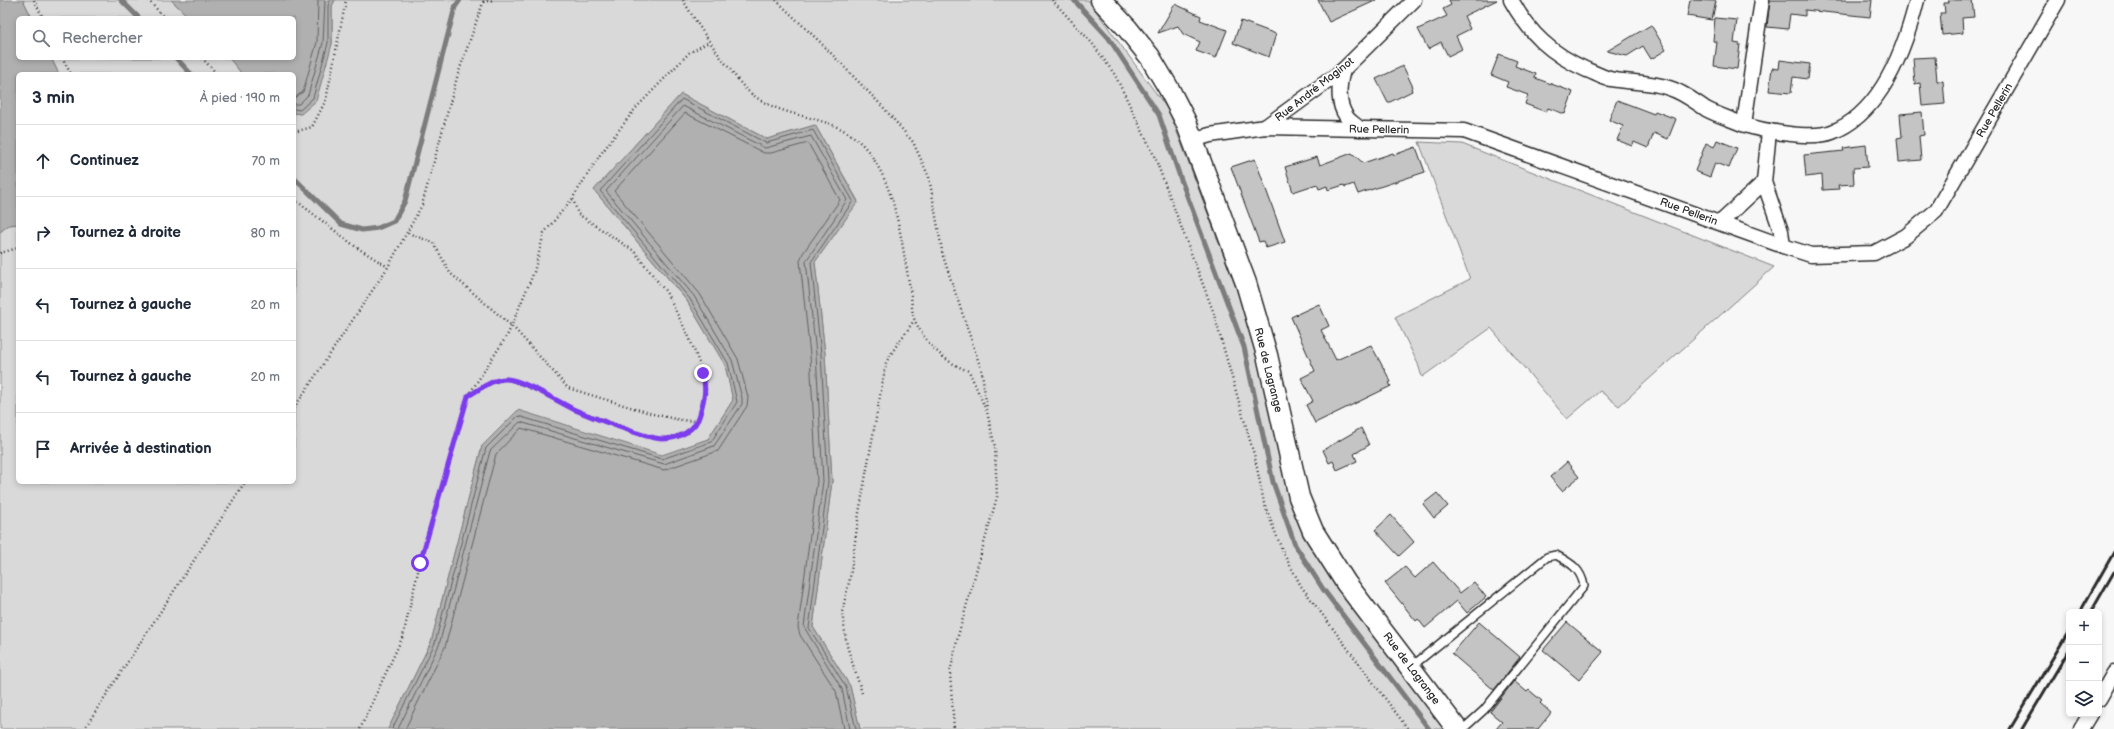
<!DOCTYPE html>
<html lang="fr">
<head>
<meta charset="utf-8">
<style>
	:root { --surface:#fff; --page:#f6f6f7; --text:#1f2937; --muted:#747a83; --line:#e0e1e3 }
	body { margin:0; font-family:"Balsamiq Sans",sans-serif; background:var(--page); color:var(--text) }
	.controls { position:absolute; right:12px; bottom:12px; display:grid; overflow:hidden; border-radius:6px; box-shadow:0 2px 6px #0003 }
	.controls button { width:36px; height:36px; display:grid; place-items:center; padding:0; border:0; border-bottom:1px solid var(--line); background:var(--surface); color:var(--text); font:20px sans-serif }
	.stop { position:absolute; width:12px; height:12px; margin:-9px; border:3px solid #7c3aed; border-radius:50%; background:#fff }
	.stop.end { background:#7c3aed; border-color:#fff; box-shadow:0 1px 4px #0008 }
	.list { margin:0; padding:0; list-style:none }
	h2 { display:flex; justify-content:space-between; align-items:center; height:52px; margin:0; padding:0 16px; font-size:17px }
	h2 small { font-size:13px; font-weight:400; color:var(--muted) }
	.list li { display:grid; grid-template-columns:26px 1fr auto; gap:12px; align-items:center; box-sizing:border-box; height:72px; padding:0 16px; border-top:1px solid var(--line) }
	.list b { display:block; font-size:15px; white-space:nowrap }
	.list em { font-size:13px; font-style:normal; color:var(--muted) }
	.icon { flex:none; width:22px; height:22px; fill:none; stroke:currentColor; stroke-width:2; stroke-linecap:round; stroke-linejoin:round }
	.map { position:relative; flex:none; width:2114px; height:729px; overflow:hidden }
	.search { position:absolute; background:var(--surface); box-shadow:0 2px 6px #0003; left:16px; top:16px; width:280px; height:44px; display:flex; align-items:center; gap:10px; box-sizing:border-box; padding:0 14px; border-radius:6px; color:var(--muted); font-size:15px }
	.panel { position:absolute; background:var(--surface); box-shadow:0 2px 6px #0003; left:16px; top:72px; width:280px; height:412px; border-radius:6px }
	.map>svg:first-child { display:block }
	.green { fill:#d9d9d9; stroke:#828282 }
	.water { fill:#b0b0b0; stroke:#7b7b7b }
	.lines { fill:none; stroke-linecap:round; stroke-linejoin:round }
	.shore { stroke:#606060; stroke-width:1 }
	.stream { stroke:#7b7b7b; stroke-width:5 }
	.building { fill:#c4c4c4; stroke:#2b2b2b }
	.lane-casing { stroke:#2b2b2b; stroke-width:10 }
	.street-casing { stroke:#2b2b2b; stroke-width:17 }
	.secondary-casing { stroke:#2b2b2b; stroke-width:23 }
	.path { stroke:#2b2b2b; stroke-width:2.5; stroke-dasharray:1 3; stroke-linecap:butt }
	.lane { stroke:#fff; stroke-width:7 }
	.street { stroke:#fff; stroke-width:14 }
	.secondary { stroke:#fff; stroke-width:20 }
	.rail { stroke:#2b2b2b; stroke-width:3 }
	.route { stroke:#7c3aed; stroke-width:5 }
	.labels { text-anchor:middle; stroke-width:3; stroke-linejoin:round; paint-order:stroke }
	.street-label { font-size:11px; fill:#2b2b2b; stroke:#fff }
</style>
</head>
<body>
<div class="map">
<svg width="2114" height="729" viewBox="0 0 2114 729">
	<rect width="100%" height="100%" fill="#f7f7f7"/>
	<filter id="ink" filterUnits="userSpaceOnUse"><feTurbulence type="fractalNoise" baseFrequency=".025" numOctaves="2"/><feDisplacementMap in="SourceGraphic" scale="8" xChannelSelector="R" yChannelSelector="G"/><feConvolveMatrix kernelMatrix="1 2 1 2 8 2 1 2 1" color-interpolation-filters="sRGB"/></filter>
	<g filter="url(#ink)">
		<g class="green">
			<path d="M23 0H171L190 18H32Z"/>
			<path d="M335 0H1088L1169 111 1252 330 1305 538 1446 729H860L850 686 813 627 832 481 825 354 815 262 858 201 815 125 767 139 681 94 594 190 687 301 725 365 733 400 708 439 662 456 518 411 482 446 431 642 388 729H0V232L9 225 18 224V482H294V113L301 114 332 44V6Z"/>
			<path d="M51 58H229L242 74H59Z"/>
			<path d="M1419 142 1462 144 1774 267 1619 406 1600 391 1567 419 1491 328 1422 377 1418 364 1395 317 1470 279Z"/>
		</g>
		<g class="water">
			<path d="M0 0H23L32 18H18V58H51L59 74H18V224L9 225 0 232Z"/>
			<path d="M171 0H335L332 6V44L316 101 301 114 294 113V74H242L229 58H294V18H190Z"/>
			<path d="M681 94 767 139 815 125 858 202 815 262 825 354 832 481 813 627 850 686 860 729H388L431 642 482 446 518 410 662 455 708 439 733 400 725 365 687 301 594 190Z"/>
		</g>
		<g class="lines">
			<g class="shore">
				<path d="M294 98 303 92 317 42 318 0"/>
				<path d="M294 104H299L308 95 323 43 325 0"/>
				<path d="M294 109 300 110 313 98 328 43V6L330 0"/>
				<path d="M392 729 435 643 486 448 518 416 662 459 711 442 737 402 728 363 690 299 600 191 682 99 766 143 813 130 853 201 811 262 821 354 828 481 809 628 846 687 856 729"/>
				<path d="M398 729 439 645 490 451 520 422 664 464 714 446 742 404V398L732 360 694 296 606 191 683 106 765 148 811 136 847 200 806 261 816 354 823 481 804 627 842 689 850 729"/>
				<path d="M405 729 445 647 496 454 521 428 664 470 718 451 747 406 748 397 738 359 700 294 614 191 685 113 764 153H771L808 143 840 200 803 253 800 261 810 355 817 481 798 627 800 635 836 691 844 729"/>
			</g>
			<g class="stream">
				<path d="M121 0 139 18"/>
				<path d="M1074 0 1108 37 1159 115 1180 177 1244 347 1273 482 1295 545 1323 589 1429 729"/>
				<path d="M176 58 191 74"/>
				<path d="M294 178 341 224 362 230 378 228 394 221 405 201 455 7 460 0"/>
			</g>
		</g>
		<g class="building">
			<path d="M1318 0H1377L1329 22Z"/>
			<path d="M1449 0H1497L1464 16 1470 29 1456 36 1462 49 1448 56 1441 42 1428 49 1418 29 1447 16 1443 9 1451 5Z"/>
			<path d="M1690 0 1716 1 1712 20 1687 16Z"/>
			<path d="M1770 0H1872L1870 17 1805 10V16L1790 14 1788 29 1767 27Z"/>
			<path d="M1948 0H1972L1974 17 1962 18 1963 33 1942 35 1940 13H1945L1944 3H1949Z"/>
			<path d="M1175 4 1201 16 1200 20 1227 30 1216 58 1196 51 1200 42 1183 34 1178 26 1158 33Z"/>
			<path d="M1715 18 1737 20 1734 43 1740 44 1737 69 1714 66 1717 42 1713 41Z"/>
			<path d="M1241 21 1276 34 1269 57 1233 43Z"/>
			<path d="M1651 25 1666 50 1651 59 1643 46 1627 56 1607 51Z"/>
			<path d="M1499 54 1517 61 1515 66 1536 74 1535 78 1573 92 1565 114 1548 108 1546 112 1525 104 1528 95 1506 87 1508 82 1491 75Z"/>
			<path d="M1935 57 1937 81H1943L1945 104 1922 106 1920 83 1915 84 1913 58Z"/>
			<path d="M1780 60 1810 64 1808 79 1793 77 1791 93 1769 91 1772 68 1779 69Z"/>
			<path d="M1403 66 1413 87 1411 88 1412 91 1388 103 1376 79Z"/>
			<path d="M1617 100 1654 114 1655 111 1676 119 1668 139 1654 133 1648 148 1634 142 1632 146 1617 140 1623 126 1609 120Z"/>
			<path d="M1922 112 1924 135 1919 136 1921 160 1899 162 1897 138 1902 137 1900 114Z"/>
			<path d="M1717 140 1737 148 1729 168 1715 163 1710 177 1695 171 1706 143 1714 147Z"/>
			<path d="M1866 145 1868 167 1853 168 1854 184 1838 185 1839 189 1823 190 1822 175 1806 177 1804 155 1844 151 1843 148Z"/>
			<path d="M1416 147 1425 172 1358 194 1354 184 1345 187 1344 185 1328 190 1327 186 1319 189 1317 184 1293 192 1285 167 1317 157 1320 165 1352 153 1363 163 1393 153 1394 155Z"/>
			<path d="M1255 159 1285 242 1266 248 1263 241 1259 242 1231 167Z"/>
			<path d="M1319 304 1329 326 1321 330 1336 360 1371 345 1391 382 1389 383 1391 386 1315 423 1306 405 1313 401 1301 378 1315 371 1291 317Z"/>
			<path d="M1361 428 1369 445 1354 454 1357 461 1337 470 1333 461 1329 463 1323 450Z"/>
			<path d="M1567 462 1579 477 1562 491 1550 477Z"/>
			<path d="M1437 493 1448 506 1434 518 1423 504Z"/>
			<path d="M1391 515 1414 542 1399 556 1375 530Z"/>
			<path d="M1433 562 1460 593 1474 582 1486 597 1467 613 1457 601 1425 628 1418 619 1416 621 1385 583 1405 567 1415 578Z"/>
			<path d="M1479 622 1520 657 1494 690 1452 654Z"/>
			<path d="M1567 622 1603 652 1579 680 1543 650Z"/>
			<path d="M1514 681 1527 692 1529 690 1542 701 1540 703 1551 713 1538 729H1496L1502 722 1490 712Z"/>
		</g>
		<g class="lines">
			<defs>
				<path id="lane" d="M1411 667 1547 557 1556 555C1571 563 1581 569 1584 586L1484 710 1463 729"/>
				<g id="street">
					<path d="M1511 0C1530 34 1551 54 1587 70 1595 73 1602 77 1610 79 1630 83 1650 81 1669 88 1683 92 1694 101 1706 109 1717 115 1731 119 1742 124 1762 131 1812 140 1832 132 1882 113 1905 48 1917 0"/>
					<path d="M1343 70C1339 84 1337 102 1346 116 1349 121 1356 125 1360 129"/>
					<path d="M1744 124 1762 0"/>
					<path d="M1265 127 1343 70 1414 0"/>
					<path d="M1769 131 1764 182 1781 231 1783 246"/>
					<path d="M1193 140 1210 135 1265 127 1464 131 1783 246 1811 255 1874 253 1906 236 1936 211 2058 0"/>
					<path d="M1721 222 1764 182"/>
					<path d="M2099 699 2114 673"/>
					<path d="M2081 729 2090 714"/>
				</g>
				<path id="secondary" d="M1101 0 1127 28 1150 57 1169 89 1186 122 1246 283 1267 355 1299 497 1313 531 1346 583 1457 729"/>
			</defs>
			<use href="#lane" class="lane-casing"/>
			<use href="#street" class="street-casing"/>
			<use href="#secondary" class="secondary-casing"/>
			<g class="path">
				<path d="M34 0 43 18"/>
				<path d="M148 0 165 18"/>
				<path d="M683 0C697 24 712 46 729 68 735 75 741 85 748 91 791 128 843 106 876 163 898 200 902 246 910 288 912 298 911 312 915 321 926 344 945 363 969 371L987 412 995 447 997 497 958 636 950 673 954 729"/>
				<path d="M776 0 820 42 883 107 913 142 929 177 943 256 982 372 987 409"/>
				<path d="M1052 0 1092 43 1115 75 1154 155 1213 311 1255 458 1264 503 1282 550 1301 586 1408 729"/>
				<path d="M483 2 493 0"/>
				<path d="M62 58 71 74"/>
				<path d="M202 58 217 74"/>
				<path d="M294 132 312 127 326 100 346 0"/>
				<path d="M294 199 356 247 388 267"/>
				<path d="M408 233 434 243 450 273 514 328 568 388 653 414 680 420 698 421"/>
				<path d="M0 253 18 248"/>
				<path d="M468 396 494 382 507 379 536 390 574 409 642 434 662 439 688 433 698 421 706 392 703 373 689 337 666 292 634 251 578 214 573 199"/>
				<path d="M294 408 388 267 422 205 458 74 484 0"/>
				<path d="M862 693 847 646 842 612 850 578 859 513 886 363C894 347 905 335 914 320"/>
				<path d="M84 729 245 482"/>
				<path d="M360 729 403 636 420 563 468 396 508 334 534 272 544 233 572 199 600 155 635 109 689 53 709 42"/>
			</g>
			<use href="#lane" class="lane"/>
			<use href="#street" class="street"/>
			<use href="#secondary" class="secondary"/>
			<g class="rail">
				<path d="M2080 612 2114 552"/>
				<path d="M2091 612 2114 572"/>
				<path d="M2010 729 2069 631"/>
				<path d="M2022 729 2069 650"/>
			</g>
		</g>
	</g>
	<g class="lines" filter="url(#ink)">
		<path class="route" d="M420 563 468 396C479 390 493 378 507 379 523 380 557 401 573 409 589 416 647 439 663 439 679 439 696 430 700 414 705 396 706 391 703 373"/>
	</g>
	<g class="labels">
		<g class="street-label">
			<text transform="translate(1314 89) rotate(-38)" y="4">Rue André Maginot</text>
			<text transform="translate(1994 110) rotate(-60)" y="4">Rue Pellerin</text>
			<text transform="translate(1379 129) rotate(1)" y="4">Rue Pellerin</text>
			<text transform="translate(1689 211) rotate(20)" y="4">Rue Pellerin</text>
			<text transform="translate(1269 370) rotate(76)" y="4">Rue de Lagrange</text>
			<text transform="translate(1412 668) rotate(53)" y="4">Rue de Lagrange</text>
		</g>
	</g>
</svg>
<div class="controls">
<button>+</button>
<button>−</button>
<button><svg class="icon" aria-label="layers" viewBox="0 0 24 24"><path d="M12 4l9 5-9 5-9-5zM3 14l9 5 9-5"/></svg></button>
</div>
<div class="stop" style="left:420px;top:563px"></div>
<div class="stop end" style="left:703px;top:373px"></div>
<div class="search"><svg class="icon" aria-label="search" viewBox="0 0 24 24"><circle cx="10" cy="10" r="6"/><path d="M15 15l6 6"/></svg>Rechercher</div>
<section class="panel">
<h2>3 min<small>À pied · 190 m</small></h2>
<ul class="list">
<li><svg class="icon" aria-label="ahead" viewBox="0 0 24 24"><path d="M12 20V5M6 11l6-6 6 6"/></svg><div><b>Continuez</b></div><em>70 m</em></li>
<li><svg class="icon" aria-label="right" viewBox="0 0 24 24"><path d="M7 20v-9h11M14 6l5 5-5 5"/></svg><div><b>Tournez à droite</b></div><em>80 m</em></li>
<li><svg class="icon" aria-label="left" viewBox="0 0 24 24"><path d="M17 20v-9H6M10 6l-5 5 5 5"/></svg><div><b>Tournez à gauche</b></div><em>20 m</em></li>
<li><svg class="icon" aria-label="left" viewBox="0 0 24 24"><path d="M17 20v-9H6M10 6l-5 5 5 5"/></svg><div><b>Tournez à gauche</b></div><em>20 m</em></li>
<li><svg class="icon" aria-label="arrive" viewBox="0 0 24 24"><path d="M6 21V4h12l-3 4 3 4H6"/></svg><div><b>Arrivée à destination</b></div></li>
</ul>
</section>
</div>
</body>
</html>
